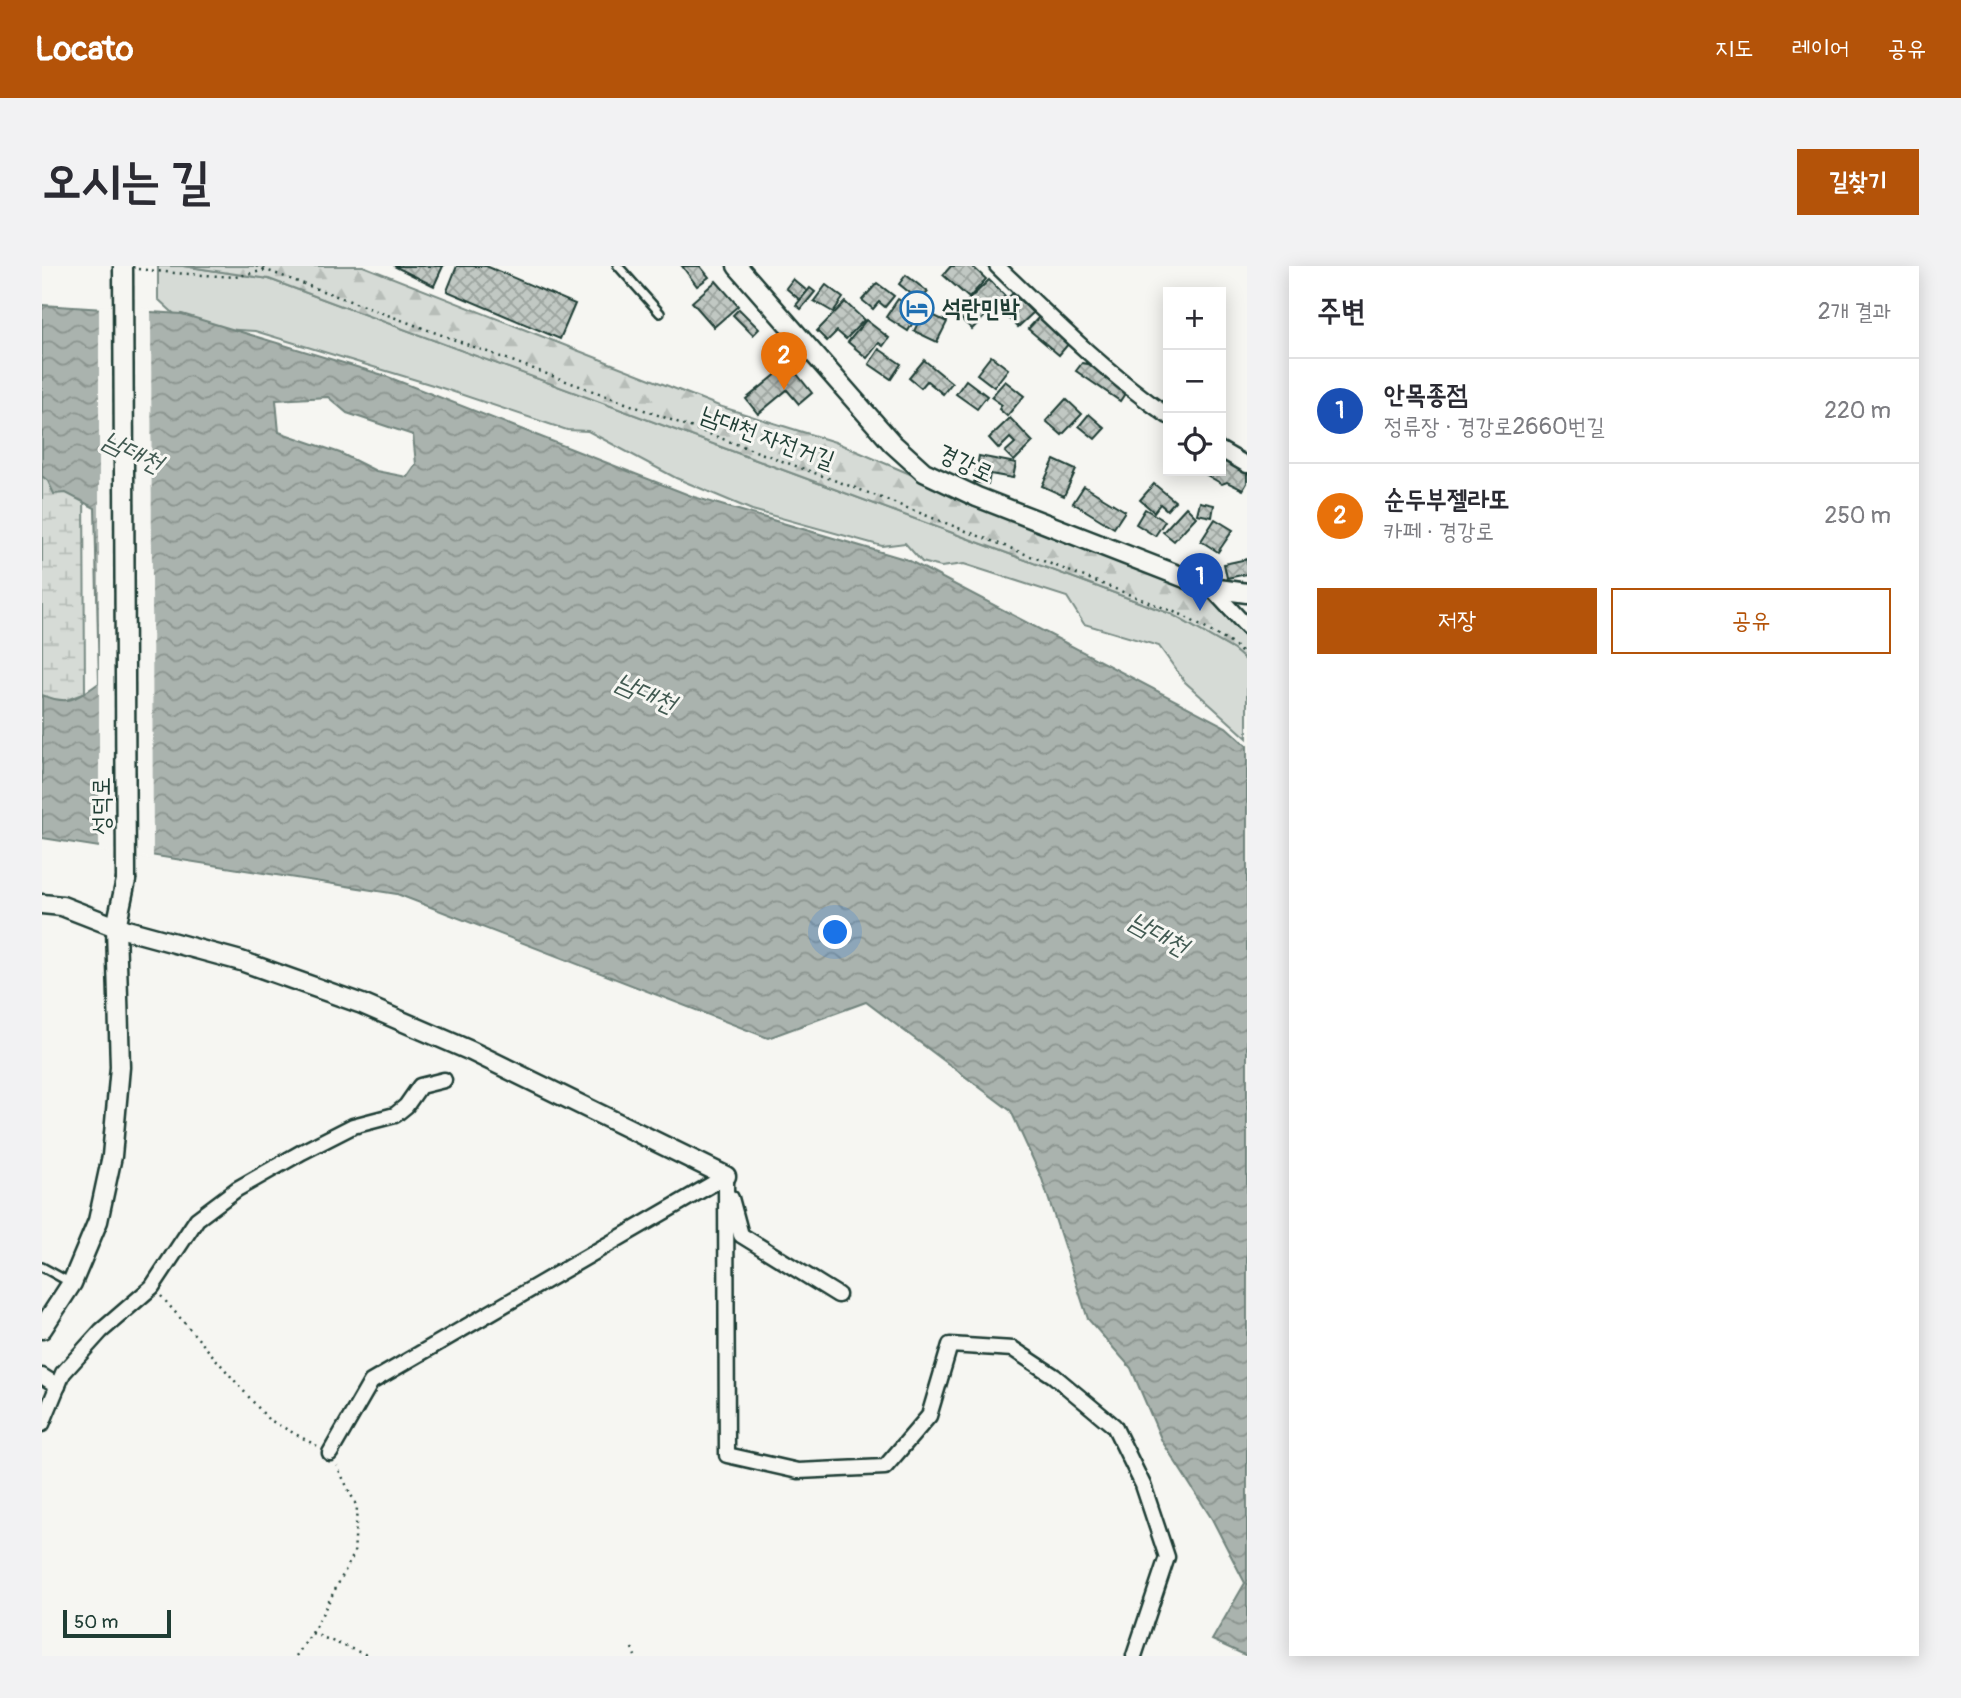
<!DOCTYPE html>
<html lang="ko">
<head>
<meta charset="utf-8">
<style>
	:root { --surface:#fff; --page:#f2f2f3; --text:#2b2b33; --muted:#7c7c81; --line:#e1e1e2; --accent:#b45309 }
	body { margin:0; font-family:Pangolin,"Poor Story",sans-serif; background:var(--page); color:var(--text) }
	.controls { position:absolute; right:21px; top:21px; display:grid; overflow:hidden; border-radius:0px; box-shadow:0 4px 18px #0003 }
	.controls button { width:63px; height:63px; display:grid; place-items:center; padding:0; border:0; border-bottom:2px solid var(--line); background:var(--surface); color:var(--text); font:35px sans-serif }
	.scale { position:absolute; left:21px; bottom:18px; width:108px; box-sizing:border-box; padding-left:7px; border:4px solid #1f3d34; border-top:0; font-size:19px; line-height:24px; white-space:nowrap; color:#1f3d34; -webkit-text-stroke:5px #f6f6f2; paint-order:stroke }
	.you { position:absolute; left:794px; top:667px; width:24px; height:24px; margin:-18px; border:5px solid #fff; border-radius:50%; background:#1a73e8; box-shadow:0 0 0 10px #1a73e833 }
	.badge { display:grid; place-items:center; width:46px; height:46px; border-radius:50%; background:var(--accent); color:#fff; font-size:23px; font-weight:700 }
	.pin { position:absolute; translate:-50% -58px; filter:drop-shadow(0 2px 4px #0008) }
	.pin::after { content:''; position:absolute; top:37px; width:24px; height:21px; background:inherit; clip-path:polygon(0 0,100% 0,50% 100%) }
	.list { margin:0; padding:0; list-style:none }
	h2 { display:flex; justify-content:space-between; align-items:center; height:91px; margin:0; padding:0 28px; font-size:30px }
	h2 small { font-size:23px; font-weight:400; color:var(--muted) }
	.list li { display:grid; grid-template-columns:46px 1fr auto; gap:21px; align-items:center; box-sizing:border-box; height:105px; padding:0 28px; border-top:2px solid var(--line) }
	.list b { display:block; font-size:26px; white-space:nowrap }
	.list p { margin:0; font-size:23px; white-space:nowrap; color:var(--muted) }
	.list em { font-size:23px; font-style:normal; color:var(--muted) }
	.actions { display:flex; gap:14px; padding:21px 28px }
	.actions a { flex:1; padding:16px 0; border:2px solid var(--accent); border-radius:0px; text-align:center; font-size:24px; color:var(--accent) }
	.actions .main { background:var(--accent); color:#fff }
	.icon { flex:none; width:38px; height:38px; fill:none; stroke:currentColor; stroke-width:2; stroke-linecap:round; stroke-linejoin:round }
	.map { position:relative; flex:none; width:1205px; height:1390px; overflow:hidden; border-radius:0px }
	header { display:flex; align-items:center; gap:42px; box-sizing:border-box; height:98px; padding:0 35px; background:var(--accent); color:#fff }
	header strong { font-size:33px }
	nav { display:flex; gap:38px; margin-inline-start:auto; font-size:24px }
	.intro { display:flex; align-items:center; justify-content:space-between; box-sizing:border-box; height:168px; padding:0 42px }
	h1 { margin:0; font-size:49px }
	.button { padding:18px 32px; border-radius:0px; background:var(--accent); color:#fff; font-size:24px; font-weight:700 }
	main { display:flex; gap:42px; padding:0 42px }
	aside { flex:1; background:var(--surface); border-radius:0px; box-shadow:0 4px 18px #0003 }
	.map>svg:first-child { display:block }
	.green { fill:#d6dbd6; stroke:#7a8c85; stroke-width:2 }
	.forest { fill:url(#forest-firs); stroke:#7a8c85; stroke-width:2 }
	.wetland { fill:url(#wetland-marsh); stroke:#7a8c85; stroke-width:2 }
	.water { fill:url(#water-waves); stroke:#72847d; stroke-width:2; fill-rule:evenodd }
	.pier { fill:#f6f6f2 }
	.building { fill:url(#building-cross-hatch); stroke:#1f3d34; stroke-width:2 }
	.lines { fill:none; stroke-linecap:round; stroke-linejoin:round }
	.service-casing { stroke:#1f3d34; stroke-width:12 }
	.minor-casing { stroke:#1f3d34; stroke-width:19 }
	.tertiary-casing { stroke:#1f3d34; stroke-width:23 }
	.path { stroke:#1f3d34; stroke-width:2.5; stroke-dasharray:2 5; stroke-linecap:butt }
	.service { stroke:#f6f6f2; stroke-width:7 }
	.minor { stroke:#f6f6f2; stroke-width:14 }
	.tertiary { stroke:#f6f6f2; stroke-width:18 }
	.tertiary-bridge-casing { stroke:#1f3d34; stroke-width:23; stroke-linecap:butt }
	.tertiary-bridge { stroke:#f6f6f2; stroke-width:18 }
	.labels { text-anchor:middle; stroke-width:6; stroke-linejoin:round; paint-order:stroke }
	.poi-label { font-size:24px; font-weight:bold; fill:#1f3d34; stroke:#f6f6f2; text-anchor:start }
	.street-label { font-size:24px; fill:#1f3d34; stroke:#f6f6f2 }
	.water-label { font-size:26px; font-style:italic; fill:#425a52; stroke:#f6f6f2 }
</style>
</head>
<body>
<header>
<strong>Locato</strong>
<nav><a>지도</a><a>레이어</a><a>공유</a></nav>
</header>
<div class="intro"><h1>오시는 길</h1><a class="button">길찾기</a></div>
<main>
<div class="map">
<svg width="1205" height="1390" viewBox="0 0 1205 1390">
	<defs>
		<pattern id="forest-firs" width="22" height="20" patternUnits="userSpaceOnUse" patternTransform="scale(1.75)"><rect width="22" height="20" fill="#d6dbd6"/><path d="M5 1l3.5 6h-7zM16 11l3.5 6h-7z" fill="#b7bdb8"/></pattern>
		<pattern id="wetland-marsh" width="20" height="14" patternUnits="userSpaceOnUse" patternTransform="scale(1.75)"><rect width="20" height="14" fill="#d6dbd6"/><path d="M1 5h8M5 5V1M11 12h8M15 12V8" fill="none" stroke="#b7bdb8"/></pattern>
		<pattern id="water-waves" width="16" height="10" patternUnits="userSpaceOnUse" patternTransform="scale(1.75)"><rect width="16" height="10" fill="#aab3ae"/><path d="M0 5q4-4 8 0t8 0" fill="none" stroke="#8a938e"/></pattern>
		<pattern id="building-cross-hatch" width="8" height="8" patternUnits="userSpaceOnUse" patternTransform="scale(1.75)"><rect width="8" height="8" fill="#c1c8c3"/><path d="M0 0l8 8M0 8l8-8" fill="none" stroke="#9ca49f"/></pattern>
	</defs>
	<rect width="100%" height="100%" fill="#f6f6f2"/>
	<filter id="ink" filterUnits="userSpaceOnUse"><feTurbulence type="fractalNoise" baseFrequency=".0143" numOctaves="2"/><feDisplacementMap in="SourceGraphic" scale="14" xChannelSelector="R" yChannelSelector="G"/><feConvolveMatrix kernelMatrix="1 2 1 2 8 2 1 2 1" color-interpolation-filters="sRGB"/></filter>
	<g filter="url(#ink)">
		<path class="green" d="M116 0H141L227 13 1129 348 1192 384 1205 395V472L1143 416 1117 380 1042 358 1025 331 922 298 899 301 880 296 863 277 840 280 710 244 634 212 546 165 525 164 394 120 213 65 163 62 140 55 116 33Z"/>
		<path class="forest" d="M141 0H321L677 140 793 176 948 242 1165 325 1205 362V395L1192 384 1129 348 227 13Z"/>
		<path class="wetland" d="M0 189 42 215 43 427 0 443Z"/>
		<path class="water" d="M0 39 140 48 341 109 652 231 866 294 1184 461 1205 480V1390L1170 1374 1203 1317 1170 1253 1120 1175 1089 1102 1046 1053 1000 913 969 845 824 736 726 772 355 628 0 572V429C28 440 34 433 57 417L53 242 24 227 12 228 6 215 0 210ZM286 131 305 147 371 169 374 198 365 211 334 205 298 187 237 166 234 134Z"/>
		<path class="pier" d="M57 40 109 43 111 593 57 585Z"/>
		<g class="building">
			<path d="M352 0H401L392 20Z"/>
			<path d="M415 0H444L533 38 518 73 405 25Z"/>
			<path d="M640 0H658L667 11 655 20Z"/>
			<path d="M909 0H930L944 13 927 32 901 9Z"/>
			<path d="M864 9 886 26 878 35 857 18Z"/>
			<path d="M751 13 765 25 758 34 744 22Z"/>
			<path d="M947 14 963 30 930 63 913 47Z"/>
			<path d="M674 15 696 40 672 61 650 36Z"/>
			<path d="M835 17 852 30 843 41 837 36 831 43 820 34Z"/>
			<path d="M784 19 801 32 791 46 772 35Z"/>
			<path d="M768 22 773 26 759 43 754 39Z"/>
			<path d="M971 27 991 47 976 61 966 51 971 47 961 37Z"/>
			<path d="M856 33 877 46 866 65 844 51Z"/>
			<path d="M803 36 822 54 804 73 795 65 785 75 775 65Z"/>
			<path d="M697 43 717 63 711 69 691 49Z"/>
			<path d="M882 45 905 56 895 76 872 65Z"/>
			<path d="M997 51 1027 77 1017 89 986 63Z"/>
			<path d="M824 54 847 72 841 80 837 77 825 92 806 76Z"/>
			<path d="M837 83 859 98 849 113 827 98Z"/>
			<path d="M949 90 966 103 952 121 935 108Z"/>
			<path d="M882 94 910 117 901 128 885 115 879 122 867 112Z"/>
			<path d="M1040 97 1057 100 1081 123 1082 129 1078 135 1034 105Z"/>
			<path d="M747 98 770 127 757 138 745 124 716 148 704 133Z"/>
			<path d="M924 114 945 130 935 143 914 128Z"/>
			<path d="M963 115 982 130 965 150 957 143 960 139 949 131Z"/>
			<path d="M1024 133 1040 148 1020 169 1004 155Z"/>
			<path d="M1047 148 1063 162 1053 173 1037 160Z"/>
			<path d="M968 152 991 176 972 195 963 186 973 177 968 172 957 183 947 172Z"/>
			<path d="M937 190 974 197 971 212 948 208 946 218 932 216Z"/>
			<path d="M1179 193 1205 207V217L1201 224 1185 216 1180 218 1163 208 1165 205H1179Z"/>
			<path d="M1012 194 1034 204 1022 230 1000 220Z"/>
			<path d="M1112 218 1133 235 1125 244 1118 238 1112 246 1098 234Z"/>
			<path d="M1042 220 1083 245 1072 262 1031 237Z"/>
			<path d="M1158 236 1172 239 1170 251 1155 248Z"/>
			<path d="M1144 241 1154 251 1132 275 1121 266Z"/>
			<path d="M1103 243 1123 255 1113 270 1094 258Z"/>
			<path d="M1173 253 1191 264 1176 286 1159 275Z"/>
			<path d="M1205 293V308L1185 312 1182 298Z"/>
		</g>
		<g class="lines">
			<defs>
				<g id="service">
					<path d="M576 0 618 47"/>
					<path d="M0 1001 29 1017"/>
				</g>
				<g id="minor">
					<path d="M955 0C1010 53 1064 107 1126 150"/>
					<path d="M1179 184 1205 199"/>
					<path d="M1169 322 1205 361"/>
					<path d="M684 910 685 1189 756 1205 843 1201 887 1150 908 1079 971 1083 1012 1110 1072 1160 1101 1219 1125 1291 1092 1390"/>
					<path d="M689 932 699 969 796 1029"/>
					<path d="M0 1110 16 1120"/>
					<path d="M0 1158 21 1107 59 1065 110 1021 155 953 195 923 260 886 311 860 353 849 364 840 378 820 402 814"/>
					<path d="M288 1187 329 1116 684 910"/>
				</g>
				<g id="tertiary">
					<path d="M695 0 850 177 882 206 935 231 1169 322 1205 327"/>
					<path d="M0 638 20 640 74 661 199 695 320 738 429 785 684 910"/>
					<path d="M0 1063 30 1017 56 955 70 890 78 801 74 661 84 614"/>
				</g>
			</defs>
			<use href="#service" class="service-casing"/>
			<use href="#minor" class="minor-casing"/>
			<use href="#tertiary" class="tertiary-casing"/>
			<g class="path">
				<path d="M214 0 224 4"/>
				<path d="M96 3 132 7 193 11 224 4 824 226 1140 349 1192 379 1205 392"/>
				<path d="M119 1030 226 1153 277 1181"/>
				<path d="M270 1367 327 1390"/>
				<path d="M590 1382 593 1390"/>
				<path d="M254 1390 270 1367 312 1288 315 1241 295 1200"/>
			</g>
			<use href="#service" class="service"/>
			<use href="#minor" class="minor"/>
			<use href="#tertiary" class="tertiary"/>
			<defs>
				<path id="tertiary-bridge" d="M81 0 84 614"/>
			</defs>
			<use href="#tertiary-bridge" class="tertiary-bridge-casing"/>
			<use href="#tertiary-bridge" class="tertiary-bridge"/>
		</g>
	</g>
	<defs>
		<symbol id="hotel-ring" viewBox="-11 -11 22 22"><circle r="9.5" fill="#f6f6f2" stroke="#1f6fb2" stroke-width="1.5"/><path d="M-6-4.5h1.5V1H6V5H4.5V3h-9V5H-6ZM-4 0a1.8 1.8 0 1 1 3.6 0ZM.5 0V-2.5h3Q6-2.5 6 0Z" fill="#1f6fb2"/></symbol>
	</defs>
	<g fill-rule="evenodd">
		<use href="#hotel-ring" x="856" y="23" width="38" height="38"/>
	</g>
	<g class="labels">
		<g class="poi-label">
			<text x="900" y="50">석란민박</text>
		</g>
		<g class="street-label">
			<text transform="translate(726 171) rotate(20)" y="8">남대천 자전거길</text>
			<text transform="translate(924 197) rotate(25)" y="8">경강로</text>
			<text transform="translate(59 540) rotate(-90)" y="8">성덕로</text>
		</g>
		<g class="water-label">
			<text transform="translate(91 185) rotate(26)" y="9">남대천</text>
			<text transform="translate(604 426) rotate(24)" y="9">남대천</text>
			<text transform="translate(1117 667) rotate(29)" y="9">남대천</text>
		</g>
	</g>
</svg>
<div class="controls">
<button>+</button>
<button>−</button>
<button><svg class="icon" aria-label="locate" viewBox="0 0 24 24"><circle cx="12" cy="12" r="6"/><path d="M12 2v4M12 18v4M2 12h4M18 12h4"/></svg></button>
</div>
<div class="scale">50 m</div>
<div class="you"></div>
<div class="pin badge" style="left:1158px;top:345px;background:#1a4fb4">1</div>
<div class="pin badge" style="left:742px;top:124px;background:#e8710a">2</div>
</div>
<aside>
<h2>주변<small>2개 결과</small></h2>
<ul class="list">
<li><span class="badge" style="background:#1a4fb4">1</span><div><b>안목종점</b><p>정류장 · 경강로2660번길</p></div><em>220 m</em></li>
<li><span class="badge" style="background:#e8710a">2</span><div><b>순두부젤라또</b><p>카페 · 경강로</p></div><em>250 m</em></li>
</ul>
<div class="actions"><a class="main">저장</a><a>공유</a></div>
</aside>
</main>
</body>
</html>
